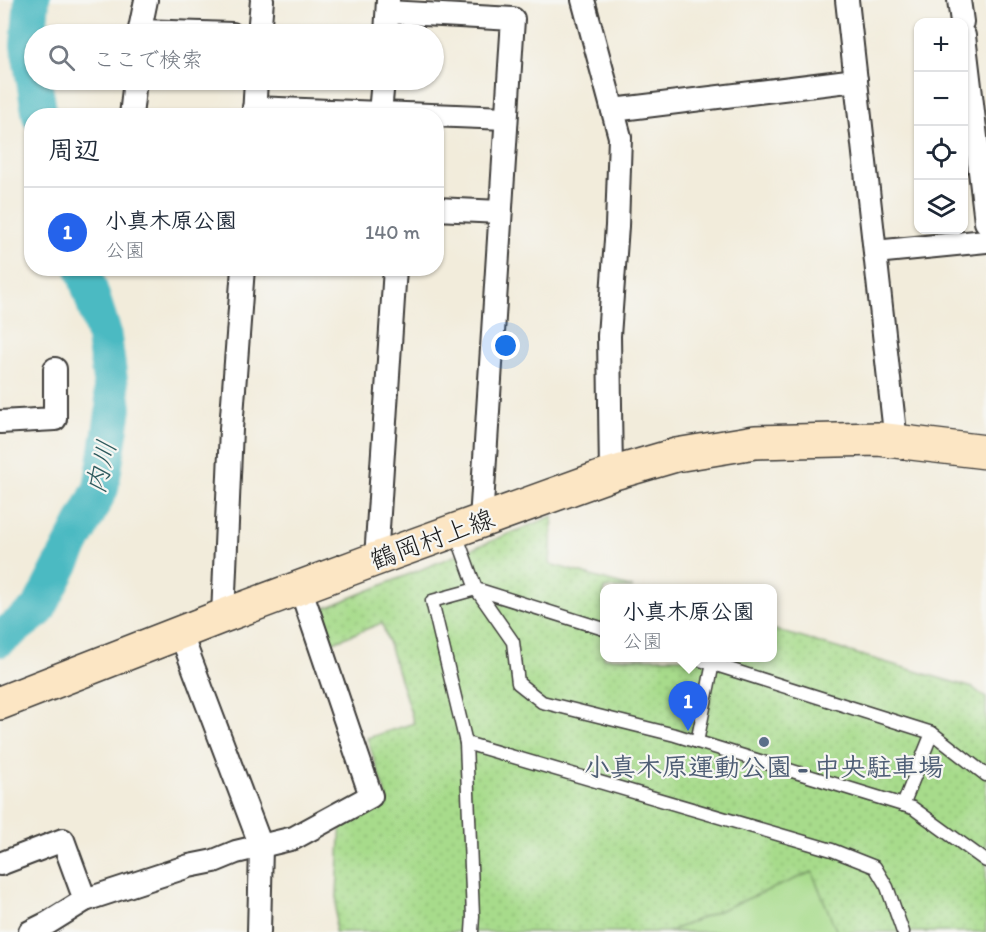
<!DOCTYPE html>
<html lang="ja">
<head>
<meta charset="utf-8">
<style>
	:root { --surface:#fff; --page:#f6f6f7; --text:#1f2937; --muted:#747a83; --line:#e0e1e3; --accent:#2563eb }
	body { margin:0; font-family:Itim,"Klee One",sans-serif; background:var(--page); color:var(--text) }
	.controls { position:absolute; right:18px; top:18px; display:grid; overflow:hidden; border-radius:12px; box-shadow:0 2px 4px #0004 }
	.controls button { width:54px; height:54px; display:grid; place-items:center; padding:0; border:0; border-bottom:2px solid var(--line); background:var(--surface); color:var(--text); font:30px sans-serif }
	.you { position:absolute; left:506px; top:346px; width:21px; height:21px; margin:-15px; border:4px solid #fff; border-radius:50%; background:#1a73e8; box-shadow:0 0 0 9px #1a73e833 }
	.badge { display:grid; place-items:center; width:39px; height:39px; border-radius:50%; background:var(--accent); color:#fff; font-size:20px; font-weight:700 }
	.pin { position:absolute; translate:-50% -50px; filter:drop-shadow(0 2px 3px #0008) }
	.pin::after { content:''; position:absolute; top:32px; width:21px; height:18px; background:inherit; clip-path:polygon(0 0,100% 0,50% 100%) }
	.popup { position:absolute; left:600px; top:584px; width:177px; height:78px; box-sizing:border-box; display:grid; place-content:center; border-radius:12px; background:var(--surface); filter:drop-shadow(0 2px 4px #0005); font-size:20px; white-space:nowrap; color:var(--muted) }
	.popup b { font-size:22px; color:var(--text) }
	.popup::after { content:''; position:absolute; left:50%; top:100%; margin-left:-12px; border:12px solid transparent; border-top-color:var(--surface) }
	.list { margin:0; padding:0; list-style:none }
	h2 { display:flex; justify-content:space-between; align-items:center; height:78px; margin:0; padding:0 24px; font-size:26px }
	h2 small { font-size:20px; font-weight:400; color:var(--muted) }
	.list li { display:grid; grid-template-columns:39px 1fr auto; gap:18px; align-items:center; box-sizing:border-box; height:90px; padding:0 24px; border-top:2px solid var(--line) }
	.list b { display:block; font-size:22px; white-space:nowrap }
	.list p { margin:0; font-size:20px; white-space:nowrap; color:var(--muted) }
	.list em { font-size:20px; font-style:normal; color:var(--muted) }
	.icon { flex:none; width:33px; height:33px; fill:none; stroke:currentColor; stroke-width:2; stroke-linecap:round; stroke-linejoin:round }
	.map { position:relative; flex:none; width:986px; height:932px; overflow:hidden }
	.search { position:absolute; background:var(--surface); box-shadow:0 2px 4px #0004; left:24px; top:24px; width:420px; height:66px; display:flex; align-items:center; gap:15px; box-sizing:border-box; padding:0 21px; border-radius:33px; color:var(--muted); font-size:22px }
	.panel { position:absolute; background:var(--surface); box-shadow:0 2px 4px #0004; left:24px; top:108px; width:420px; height:168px; border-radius:24px }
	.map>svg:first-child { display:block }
	.park { fill:url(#park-dots); stroke:#627c54; stroke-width:1.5 }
	.pitch { fill:#a7db8b; stroke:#627c54; stroke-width:1.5 }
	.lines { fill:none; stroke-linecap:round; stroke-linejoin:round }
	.river { stroke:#4cbac2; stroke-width:36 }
	.service-casing { stroke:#3c3b39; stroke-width:15 }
	.minor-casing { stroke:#3c3b39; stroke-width:26 }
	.secondary-casing { stroke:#3c3b39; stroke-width:36 }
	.service { stroke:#fff; stroke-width:12 }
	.minor { stroke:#fff; stroke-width:22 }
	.secondary { stroke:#fce6c4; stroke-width:33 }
	.service-dot { fill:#5c6f8a; stroke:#f6f6f2; stroke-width:2 }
	.labels { text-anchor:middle; stroke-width:4.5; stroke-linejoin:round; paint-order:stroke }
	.street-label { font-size:26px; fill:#1c1c1c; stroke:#f6f6f2 }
	.service-label { font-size:26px; font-weight:bold; fill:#4e5e75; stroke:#f6f6f2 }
	.water-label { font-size:27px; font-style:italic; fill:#2f5b5e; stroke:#f6f6f2 }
</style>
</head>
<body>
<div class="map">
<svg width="986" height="932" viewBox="0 0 986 932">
	<defs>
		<pattern id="park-dots" width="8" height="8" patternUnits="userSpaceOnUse" patternTransform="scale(1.5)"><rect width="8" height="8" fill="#a7db8b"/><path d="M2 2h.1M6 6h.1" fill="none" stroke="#8fbb77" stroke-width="1.8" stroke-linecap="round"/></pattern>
	</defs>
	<rect width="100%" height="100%" fill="#f6f6f2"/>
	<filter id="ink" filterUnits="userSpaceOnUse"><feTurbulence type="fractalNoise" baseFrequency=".0167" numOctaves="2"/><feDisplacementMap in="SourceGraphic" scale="12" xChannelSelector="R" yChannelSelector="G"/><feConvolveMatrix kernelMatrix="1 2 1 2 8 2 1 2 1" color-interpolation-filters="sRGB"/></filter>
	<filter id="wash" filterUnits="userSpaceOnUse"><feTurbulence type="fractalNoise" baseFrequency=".008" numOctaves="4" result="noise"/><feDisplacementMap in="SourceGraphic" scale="24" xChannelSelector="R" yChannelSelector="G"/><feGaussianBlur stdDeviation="1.35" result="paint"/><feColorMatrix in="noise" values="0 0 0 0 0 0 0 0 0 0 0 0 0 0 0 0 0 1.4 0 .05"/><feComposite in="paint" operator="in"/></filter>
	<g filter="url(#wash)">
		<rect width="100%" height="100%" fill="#f2ecdb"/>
		<path class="park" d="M553 516 550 564 633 588H604V658H772V629L973 688 986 698V932H335L341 819 388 801 367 738 414 723 382 623 331 643 318 611Z"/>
		<path class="pitch" d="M812 872 837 932H668Z"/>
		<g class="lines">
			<g class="river">
				<path d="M32 0 28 45 40 116"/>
				<path d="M0 639 38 610 101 488 114 408 103 331 83 268"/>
			</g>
		</g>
	</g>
	<g filter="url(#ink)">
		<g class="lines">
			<defs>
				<g id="service">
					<path d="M455 531 476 589 432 601 466 743 473 916 472 932"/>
					<path d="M476 589 513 642 518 683 542 702 675 735 913 808 986 861"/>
					<path d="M476 589 604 629"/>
					<path d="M694 658 932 733 986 775"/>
					<path d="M697 742 713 663"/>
					<path d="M466 743 832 850 875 867 887 887 903 932"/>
					<path d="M903 805 932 733"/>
				</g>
				<g id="minor">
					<path d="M583 0 620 137 617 226 609 336 611 474"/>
					<path d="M847 0 896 442"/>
					<path d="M959 0 962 22"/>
					<path d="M388 12 513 19 481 521"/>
					<path d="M140 31 232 34"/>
					<path d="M139 34 146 0"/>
					<path d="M259 34 262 0"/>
					<path d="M386 34 388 0"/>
					<path d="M964 36 986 222"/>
					<path d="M254 108 506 118"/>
					<path d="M613 110 856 80"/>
					<path d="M380 113 383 80"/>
					<path d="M131 116 135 80"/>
					<path d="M254 116 256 80"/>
					<path d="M436 209 500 212"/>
					<path d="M875 252 986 241"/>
					<path d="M0 422 55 419V369"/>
					<path d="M376 559 395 268"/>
					<path d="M223 616 231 429 243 268"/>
					<path d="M180 632 261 846 259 932"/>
					<path d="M0 864 63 840 85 900"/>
					<path d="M30 932 48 923 85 900 189 866 214 861 236 852 294 838 371 796 300 587"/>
				</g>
				<path id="secondary" d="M0 703 223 616 376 559 611 474 676 455 755 442 878 439 986 452"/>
			</defs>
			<use href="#service" class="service-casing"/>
			<use href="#minor" class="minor-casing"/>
			<use href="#secondary" class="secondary-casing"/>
			<use href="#service" class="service"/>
			<use href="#minor" class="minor"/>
			<use href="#secondary" class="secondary"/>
		</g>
	</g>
	<circle class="service-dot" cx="764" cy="742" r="6"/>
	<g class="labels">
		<g class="street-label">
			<text transform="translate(432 539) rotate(-20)" y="9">鶴岡村上線</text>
		</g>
		<g class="service-label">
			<text x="764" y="776">小真木原運動公園 - 中央駐車場</text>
		</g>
		<g class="water-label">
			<text transform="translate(101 467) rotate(-76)" y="9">内川</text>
		</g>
	</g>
</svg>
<div class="controls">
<button>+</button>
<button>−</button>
<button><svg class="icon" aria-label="locate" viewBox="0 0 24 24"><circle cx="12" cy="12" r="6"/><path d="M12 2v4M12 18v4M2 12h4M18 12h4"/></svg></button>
<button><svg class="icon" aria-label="layers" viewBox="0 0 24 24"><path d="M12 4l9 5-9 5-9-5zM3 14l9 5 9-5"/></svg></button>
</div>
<div class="you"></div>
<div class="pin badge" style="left:688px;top:731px">1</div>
<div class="popup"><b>小真木原公園</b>公園</div>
<div class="search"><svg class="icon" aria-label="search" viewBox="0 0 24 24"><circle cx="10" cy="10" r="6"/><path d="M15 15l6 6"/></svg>ここで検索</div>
<section class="panel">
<h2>周辺<small></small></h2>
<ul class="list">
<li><span class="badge">1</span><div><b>小真木原公園</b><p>公園</p></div><em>140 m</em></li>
</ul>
</section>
</div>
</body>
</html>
